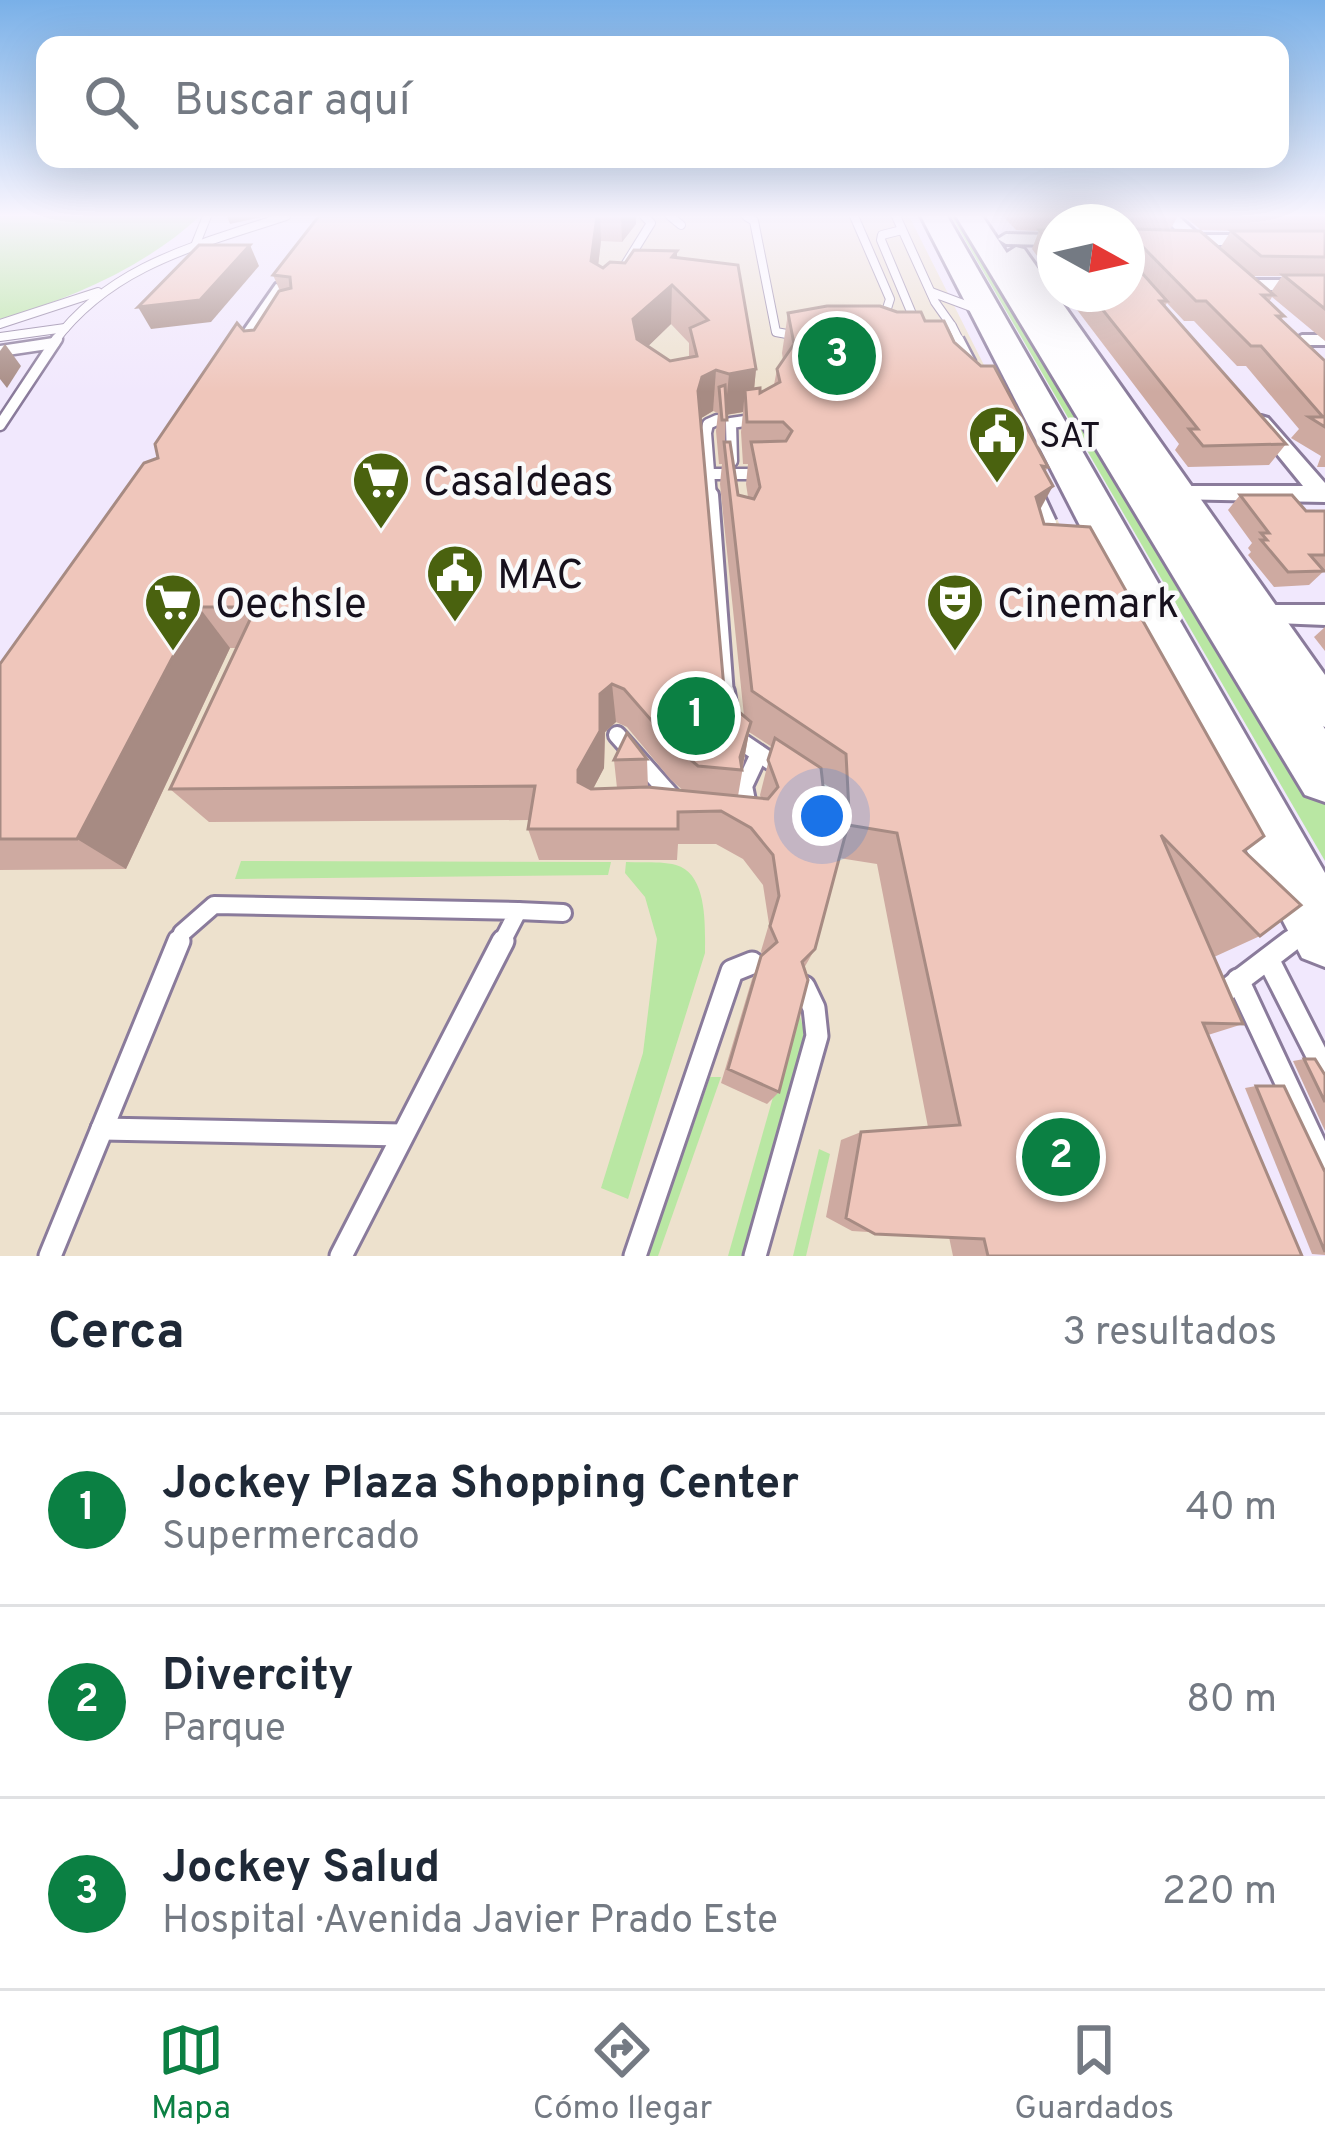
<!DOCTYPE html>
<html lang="es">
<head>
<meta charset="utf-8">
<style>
	:root { --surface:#fff; --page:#f2f2f3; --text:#1f2937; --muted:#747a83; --line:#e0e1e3; --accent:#0b8043 }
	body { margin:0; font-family:Overpass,sans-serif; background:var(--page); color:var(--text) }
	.compass { position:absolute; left:1037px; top:204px; width:108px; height:108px; border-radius:50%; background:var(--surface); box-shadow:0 12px 48px #0002; rotate:98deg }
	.you { position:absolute; left:822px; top:816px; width:42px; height:42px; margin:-30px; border:9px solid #fff; border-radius:50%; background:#1a73e8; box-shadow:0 0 0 18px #1a73e833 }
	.badge { display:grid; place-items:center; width:78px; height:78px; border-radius:50%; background:var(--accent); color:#fff; font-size:39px; font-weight:700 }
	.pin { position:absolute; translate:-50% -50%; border:6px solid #fff; box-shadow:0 3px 12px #0006 }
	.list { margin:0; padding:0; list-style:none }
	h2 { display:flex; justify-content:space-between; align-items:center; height:156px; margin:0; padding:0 48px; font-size:51px }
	h2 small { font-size:39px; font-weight:400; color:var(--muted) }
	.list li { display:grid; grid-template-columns:78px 1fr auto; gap:36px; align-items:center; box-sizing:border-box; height:192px; padding:0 48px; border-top:3px solid var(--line) }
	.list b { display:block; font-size:45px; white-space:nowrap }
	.list p { margin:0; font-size:39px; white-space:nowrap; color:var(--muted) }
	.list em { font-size:39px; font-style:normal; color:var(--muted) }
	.icon { flex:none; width:66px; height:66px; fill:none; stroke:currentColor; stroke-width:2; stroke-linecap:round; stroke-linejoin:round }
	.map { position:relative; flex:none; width:1325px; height:1256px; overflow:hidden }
	.search { position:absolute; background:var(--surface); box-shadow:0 12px 48px #0002; left:36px; right:36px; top:36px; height:132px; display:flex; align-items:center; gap:30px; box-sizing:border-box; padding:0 42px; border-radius:24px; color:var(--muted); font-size:45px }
	.sheet { height:732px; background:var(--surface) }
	nav { display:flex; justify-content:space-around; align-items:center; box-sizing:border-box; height:168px; border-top:3px solid var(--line); background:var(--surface); font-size:33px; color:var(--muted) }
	nav a { display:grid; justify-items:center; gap:6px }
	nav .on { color:var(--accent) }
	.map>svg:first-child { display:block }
	.commercial { fill:#ede1cd }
	.green { fill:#b9e7a3 }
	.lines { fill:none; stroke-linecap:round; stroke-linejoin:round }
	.lane-far4-casing { stroke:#8a7b9b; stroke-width:10 }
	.lane-far3-casing { stroke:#8a7b9b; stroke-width:15 }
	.lane-far2-casing { stroke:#8a7b9b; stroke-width:20 }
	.lane-far1-casing { stroke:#8a7b9b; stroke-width:22 }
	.lane-casing { stroke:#8a7b9b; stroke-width:27 }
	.street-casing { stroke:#8a7b9b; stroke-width:6 }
	.secondary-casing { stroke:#8a7b9b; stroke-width:6 }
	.highway-casing { stroke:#8a7b9b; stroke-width:6 }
	.lane-far4 { stroke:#fff; stroke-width:8 }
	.lane-far3 { stroke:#fff; stroke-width:10 }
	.lane-far2 { stroke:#fff; stroke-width:14 }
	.lane-far1 { stroke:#fff; stroke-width:16 }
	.lane { stroke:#fff; stroke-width:21 }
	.street { fill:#fff; fill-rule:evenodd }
	.secondary { fill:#fff; fill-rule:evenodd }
	.highway { fill:#fff; fill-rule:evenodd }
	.lane-bridge-far2-casing { stroke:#8a7b9b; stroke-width:10; stroke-linecap:butt }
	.lane-bridge-far1-casing { stroke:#8a7b9b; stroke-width:15; stroke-linecap:butt }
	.lane-bridge-casing { stroke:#8a7b9b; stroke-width:20; stroke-linecap:butt }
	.lane-bridge-far2 { stroke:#fff; stroke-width:8 }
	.lane-bridge-far1 { stroke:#fff; stroke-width:10 }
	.lane-bridge { stroke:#fff; stroke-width:14 }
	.wall { fill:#ceaaa1; fill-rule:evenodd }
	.shaded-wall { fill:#a78b83 }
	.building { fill:#efc6bb; stroke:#a78b83; stroke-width:3; fill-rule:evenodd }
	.labels { text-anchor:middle; stroke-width:9; stroke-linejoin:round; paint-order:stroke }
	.far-poi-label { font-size:36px; fill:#17111d; stroke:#fafafa; text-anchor:start }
	.poi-label { font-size:42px; fill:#17111d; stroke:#fafafa; text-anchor:start }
</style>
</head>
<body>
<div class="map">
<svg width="1325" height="1256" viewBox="0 0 1325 1256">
	<rect width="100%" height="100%" fill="#f1e8fd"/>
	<path class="commercial" d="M319 216H909L996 389 1223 872 1141 939 1238 1256H0V701Z"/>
	<g class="green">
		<path d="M0 216H200C145 267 71 299 0 319Z"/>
		<path d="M951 216H961L1325 794V861Z"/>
		<path d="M241 861 611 862 608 875 235 879Z"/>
		<path d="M626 862C642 863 661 861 676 865 708 874 705 927 705 953L628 1199 601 1188 643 1053 657 939 645 897 625 873Z"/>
		<path d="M798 1009 806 1038 743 1256H728Z"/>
		<path d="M710 1077H721L658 1256H648Z"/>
		<path d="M819 1149 830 1154 806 1256H793Z"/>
	</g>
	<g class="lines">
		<defs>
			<g id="lane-far4">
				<path d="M670 216 681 225"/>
				<path d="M746 216 754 221 776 332 803 337"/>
				<path d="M854 216 890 299 883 321"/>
				<path d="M896 216 935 302 952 326"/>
				<path d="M902 230 882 235 881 240 912 314 922 324"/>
				<path d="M195 246 207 216"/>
				<path d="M625 265 651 223 644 216"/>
				<path d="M931 292 982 311"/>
				<path d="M0 324 98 292"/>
				<path d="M0 337 65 328"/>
				<path d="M54 342C112 264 199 245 286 216"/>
			</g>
			<g id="lane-far3">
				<path d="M0 351 54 343"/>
				<path d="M0 425 57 339"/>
				<path d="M732 461 731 423 759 419"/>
				<path d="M709 474H764"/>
				<path d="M711 498 706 433 708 424 717 420"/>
			</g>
			<path id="lane-far2" d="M711 495 726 695"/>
			<g id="lane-far1">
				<path d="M726 692 733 736 779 767"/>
				<path d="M617 735 674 799"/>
				<path d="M749 811 744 786 759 754"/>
				<path d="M518 911 563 913"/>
				<path d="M178 944 182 933 214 905 518 911 501 944"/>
				<path d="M1287 944 1303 932"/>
			</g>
			<g id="lane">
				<path d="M1268 959 1325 1071"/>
				<path d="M1238 980 1325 1166"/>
				<path d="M1216 998 1291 941"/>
				<path d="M102 1129 402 1135"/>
				<path d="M50 1256 179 941"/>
				<path d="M341 1256 503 941"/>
				<path d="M635 1256 732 971 752 963"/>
				<path d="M755 1256 817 1036 814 1008 804 987"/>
			</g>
			<g id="street">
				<path d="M1162 216H1178L1199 235H1325V245H1209L1218 254 1210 259 1191 245H1127V235H1181Z"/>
				<path d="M1055 235V245L1006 244 998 239 1006 234Z"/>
				<path d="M1325 280V290H1243L1235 285 1243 280Z"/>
				<path d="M276 284 290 288 239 364H225L223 360Z"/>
				<path d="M1325 335V345H1302L1293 340 1302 335Z"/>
				<path d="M1261 416 1268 418 1325 483V502L1170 499V489L1178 486H1303L1251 422Z"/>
				<path d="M1258 605H1325V625L1249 622 1245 615Z"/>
			</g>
			<path id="secondary" d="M1016 247 1024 249 1325 675V727L1310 722 1005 254Z"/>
			<g id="highway">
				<path d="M921 216H947L1325 873V967L1302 958Z"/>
				<path d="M956 216H982L1325 729V802L1305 795Z"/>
			</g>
		</defs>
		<use href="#lane-far4" class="lane-far4-casing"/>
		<use href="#lane-far3" class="lane-far3-casing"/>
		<use href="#lane-far2" class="lane-far2-casing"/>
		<use href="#lane-far1" class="lane-far1-casing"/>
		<use href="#lane" class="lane-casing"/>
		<use href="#street" class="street-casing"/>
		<use href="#secondary" class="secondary-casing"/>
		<use href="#highway" class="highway-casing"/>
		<use href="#lane-far4" class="lane-far4"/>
		<use href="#lane-far3" class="lane-far3"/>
		<use href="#lane-far2" class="lane-far2"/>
		<use href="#lane-far1" class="lane-far1"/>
		<use href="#lane" class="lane"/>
		<use href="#street" class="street"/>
		<use href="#secondary" class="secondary"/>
		<use href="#highway" class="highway"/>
		<defs>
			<path id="lane-bridge-far2" d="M952 326 960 342"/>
			<g id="lane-bridge-far1">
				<path d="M958 339 971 364"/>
				<path d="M1035 492 1038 498"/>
			</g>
			<path id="lane-bridge" d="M1036 495 1049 523"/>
		</defs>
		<use href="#lane-bridge-far2" class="lane-bridge-far2-casing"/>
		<use href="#lane-bridge-far1" class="lane-bridge-far1-casing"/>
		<use href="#lane-bridge" class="lane-bridge-casing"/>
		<use href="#lane-bridge-far2" class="lane-bridge-far2"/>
		<use href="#lane-bridge-far1" class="lane-bridge-far1"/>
		<use href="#lane-bridge" class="lane-bridge"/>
	</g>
	<g class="wall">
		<path d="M319 216H636V224L622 242 601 241 598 265 603 268 677 251V257L756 369 754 389 760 393 774 385 777 369 783 360 782 353 788 313 897 312 925 321 954 342 1048 467 1045 472 1040 510 1044 524 1244 851 1260 936 1214 957 1243 1024 1208 1035 1302 1256H953L949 1237 852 1231 826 1217 841 1140 861 1132 928 1127 877 864 839 858 815 949 804 968 779 1092 767 1104 721 1083 752 979 762 955 761 951 769 924 763 885 743 859 716 844H678L677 860H539L528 829 529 820 209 822 170 789 237 648H230L126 869 0 870V664L158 458 244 331 254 330 280 291 273 275ZM671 324 689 343V358L670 361 648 346ZM713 411 718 413 716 431 719 464H722L720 484 744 716 725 700 700 418ZM743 412 741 432 743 464H748L746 484 748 497 738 495 725 442 726 415ZM616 722 627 727 671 780 684 791 648 787 647 759 614 760 617 788 593 789 604 768 605 732ZM749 732 772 747 760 795 761 798 738 796ZM823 783 832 789 833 816 826 812Z"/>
		<path d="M1003 216H1178L1170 230 1220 248 1231 231 1201 230 1184 216H1325V341L1272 297 1269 302 1284 316 1281 320 1325 361V467H1317L1321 456 1291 438 1299 429 1246 366H1237L1194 321H1184L1167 303 1165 306 1286 444 1269 465 1188 467 1175 450 1179 444 1065 294H1127V222H1055V280L1032 249 1039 231 1016 230ZM1252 276H1282L1271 292Z"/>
		<path d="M1240 495 1306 511H1325V570L1309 585 1274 587 1248 555 1251 552 1248 548 1252 543 1228 510Z"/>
		<path d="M1325 627V651L1314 637Z"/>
		<path d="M1304 1059 1325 1075V1131L1293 1061Z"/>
		<path d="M1256 1086 1324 1172 1325 1255 1312 1254 1245 1088Z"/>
	</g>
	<g class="shaded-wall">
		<path d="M227 216H266L230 224Z"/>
		<path d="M597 216H600L601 241 594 300 591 261Z"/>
		<path d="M621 216H636V224L622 242Z"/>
		<path d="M250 245 259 266 211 322 151 329 138 307Z"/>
		<path d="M677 251V289L672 285 671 324 634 360 633 319 672 257Z"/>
		<path d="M5 344 21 366 7 388 0 379V351Z"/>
		<path d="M756 369 752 411 745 390 743 412 725 415 729 374Z"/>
		<path d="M716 370 713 411 700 419 698 391 702 377Z"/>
		<path d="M1053 486 1030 528 1036 497Z"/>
		<path d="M199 607 230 648 126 869 77 839Z"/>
		<path d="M612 684 616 722 605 732 604 768 585 804 578 782V770L600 694Z"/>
		<path d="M751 722 744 759 741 770 740 757Z"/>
	</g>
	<g class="building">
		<path d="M319 216H597L591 261 603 268 610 262 625 263 634 250 677 251 672 257 738 265 756 369 729 374 716 370 702 377 698 391 725 700 751 722 740 757 742 770 698 766 672 744 624 689 612 684 600 694V731L578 770V782L591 789 647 787 768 799 778 787 768 760 775 738 821 768 826 812 837 818 849 811 846 754 752 691 724 442H730L738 495 754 499 760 487 751 442 786 441 792 431 783 422H747L745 390 760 388V393L780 382 777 369 794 344 788 313 827 306H880L897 312H921L925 321H944L954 342 981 366H994L1048 467 1042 466 1053 486 1036 497 1044 524 1090 527 1264 836 1244 851 1301 905 1260 936 1161 835 1243 1024 1203 1023 1302 1256H988L984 1239 875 1234 846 1218 861 1132 960 1125 897 833 848 825 815 949 802 962 808 980 779 1092 728 1069 761 956 777 942 770 926 779 896 773 855 751 828 721 811 678 812V829H528L535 786 170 789 256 607H199L77 839H0V664L144 463 158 458 155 444 237 323 244 331 254 330 279 291 291 288 290 277 273 275ZM672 285 708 320 690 328 697 356 670 361 637 339 633 319Z"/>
		<path d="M1066 216H1132L1133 229 1200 231 1274 295H1262L1284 316H1277L1325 361V427L1309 417H1323L1261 346H1251L1206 301H1196L1137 241 1132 246 1133 263 1167 301H1160L1286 444 1203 446 1189 429H1198L1090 294H1127V222H1066Z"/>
		<path d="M1039 230H1055V250Z"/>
		<path d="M1231 231H1325V257L1261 256Z"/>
		<path d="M199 245H250L200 300 138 307Z"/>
		<path d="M1283 275H1325V309Z"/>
		<path d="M725 385 727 420H722L719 387Z"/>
		<path d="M1240 495H1292L1306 511H1325V555H1310L1324 571 1288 572 1261 540H1267L1261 533H1269Z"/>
		<path d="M627 733 647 759 614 760Z"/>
		<path d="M1304 1059H1315L1325 1075V1102Z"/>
		<path d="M1256 1086H1284L1325 1172V1252Z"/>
	</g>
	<linearGradient id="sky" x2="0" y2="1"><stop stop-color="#79b0e8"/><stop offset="0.55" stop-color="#f9f5fe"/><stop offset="1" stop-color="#f9f5fe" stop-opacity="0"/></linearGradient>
	<rect width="1325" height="392" fill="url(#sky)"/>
	<defs>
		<symbol id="civic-pin" viewBox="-11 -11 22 30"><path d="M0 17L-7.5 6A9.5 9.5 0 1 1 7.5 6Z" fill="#4a620f" stroke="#fafafa"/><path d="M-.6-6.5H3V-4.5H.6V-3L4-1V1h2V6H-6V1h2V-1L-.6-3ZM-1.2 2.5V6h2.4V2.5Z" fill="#fff"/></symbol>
		<symbol id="supermarket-pin" viewBox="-11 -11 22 30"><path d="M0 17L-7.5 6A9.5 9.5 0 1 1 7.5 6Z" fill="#4a620f" stroke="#fafafa"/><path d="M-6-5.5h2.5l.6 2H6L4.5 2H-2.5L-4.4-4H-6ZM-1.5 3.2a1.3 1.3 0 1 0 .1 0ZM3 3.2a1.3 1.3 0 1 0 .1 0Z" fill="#fff"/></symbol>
		<symbol id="theatre-pin" viewBox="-11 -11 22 30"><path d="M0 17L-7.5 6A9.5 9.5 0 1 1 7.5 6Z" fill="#4a620f" stroke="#fafafa"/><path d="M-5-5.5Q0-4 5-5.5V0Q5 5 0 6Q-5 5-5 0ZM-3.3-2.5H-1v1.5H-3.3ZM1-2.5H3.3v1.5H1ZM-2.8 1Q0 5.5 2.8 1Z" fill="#fff"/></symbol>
	</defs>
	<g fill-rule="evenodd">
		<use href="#civic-pin" x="964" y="401" width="66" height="90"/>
		<use href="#supermarket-pin" x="348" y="447" width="66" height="90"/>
		<use href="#civic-pin" x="422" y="540" width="66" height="90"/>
		<use href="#supermarket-pin" x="140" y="569" width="66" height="90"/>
		<use href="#theatre-pin" x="922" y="569" width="66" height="90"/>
	</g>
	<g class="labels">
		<g class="far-poi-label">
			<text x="1039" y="447">SAT</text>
		</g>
		<g class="poi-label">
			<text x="423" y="495">CasaIdeas</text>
			<text x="497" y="588">MAC</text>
			<text x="215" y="617">Oechsle</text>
			<text x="997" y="617">Cinemark</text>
		</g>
	</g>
</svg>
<svg class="compass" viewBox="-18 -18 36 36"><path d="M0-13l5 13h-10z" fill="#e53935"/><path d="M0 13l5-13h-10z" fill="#747a83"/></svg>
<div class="you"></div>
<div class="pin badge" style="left:696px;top:716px">1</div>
<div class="pin badge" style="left:1061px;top:1157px">2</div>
<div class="pin badge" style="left:837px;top:356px">3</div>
<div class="search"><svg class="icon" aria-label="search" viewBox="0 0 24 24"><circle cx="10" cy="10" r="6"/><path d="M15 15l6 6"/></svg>Buscar aquí</div>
</div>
<section class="sheet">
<h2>Cerca<small>3 resultados</small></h2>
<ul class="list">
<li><span class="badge">1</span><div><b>Jockey Plaza Shopping Center</b><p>Supermercado</p></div><em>40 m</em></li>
<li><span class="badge">2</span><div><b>Divercity</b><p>Parque</p></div><em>80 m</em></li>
<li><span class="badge">3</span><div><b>Jockey Salud</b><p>Hospital · Avenida Javier Prado Este</p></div><em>220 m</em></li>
</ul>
</section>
<nav>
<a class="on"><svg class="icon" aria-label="map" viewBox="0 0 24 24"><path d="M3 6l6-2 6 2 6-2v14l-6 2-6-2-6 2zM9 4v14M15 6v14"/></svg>Mapa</a>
<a><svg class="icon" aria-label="directions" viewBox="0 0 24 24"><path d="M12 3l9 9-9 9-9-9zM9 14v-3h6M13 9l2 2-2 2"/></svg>Cómo llegar</a>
<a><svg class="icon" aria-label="saved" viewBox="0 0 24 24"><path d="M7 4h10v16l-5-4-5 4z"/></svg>Guardados</a>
</nav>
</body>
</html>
